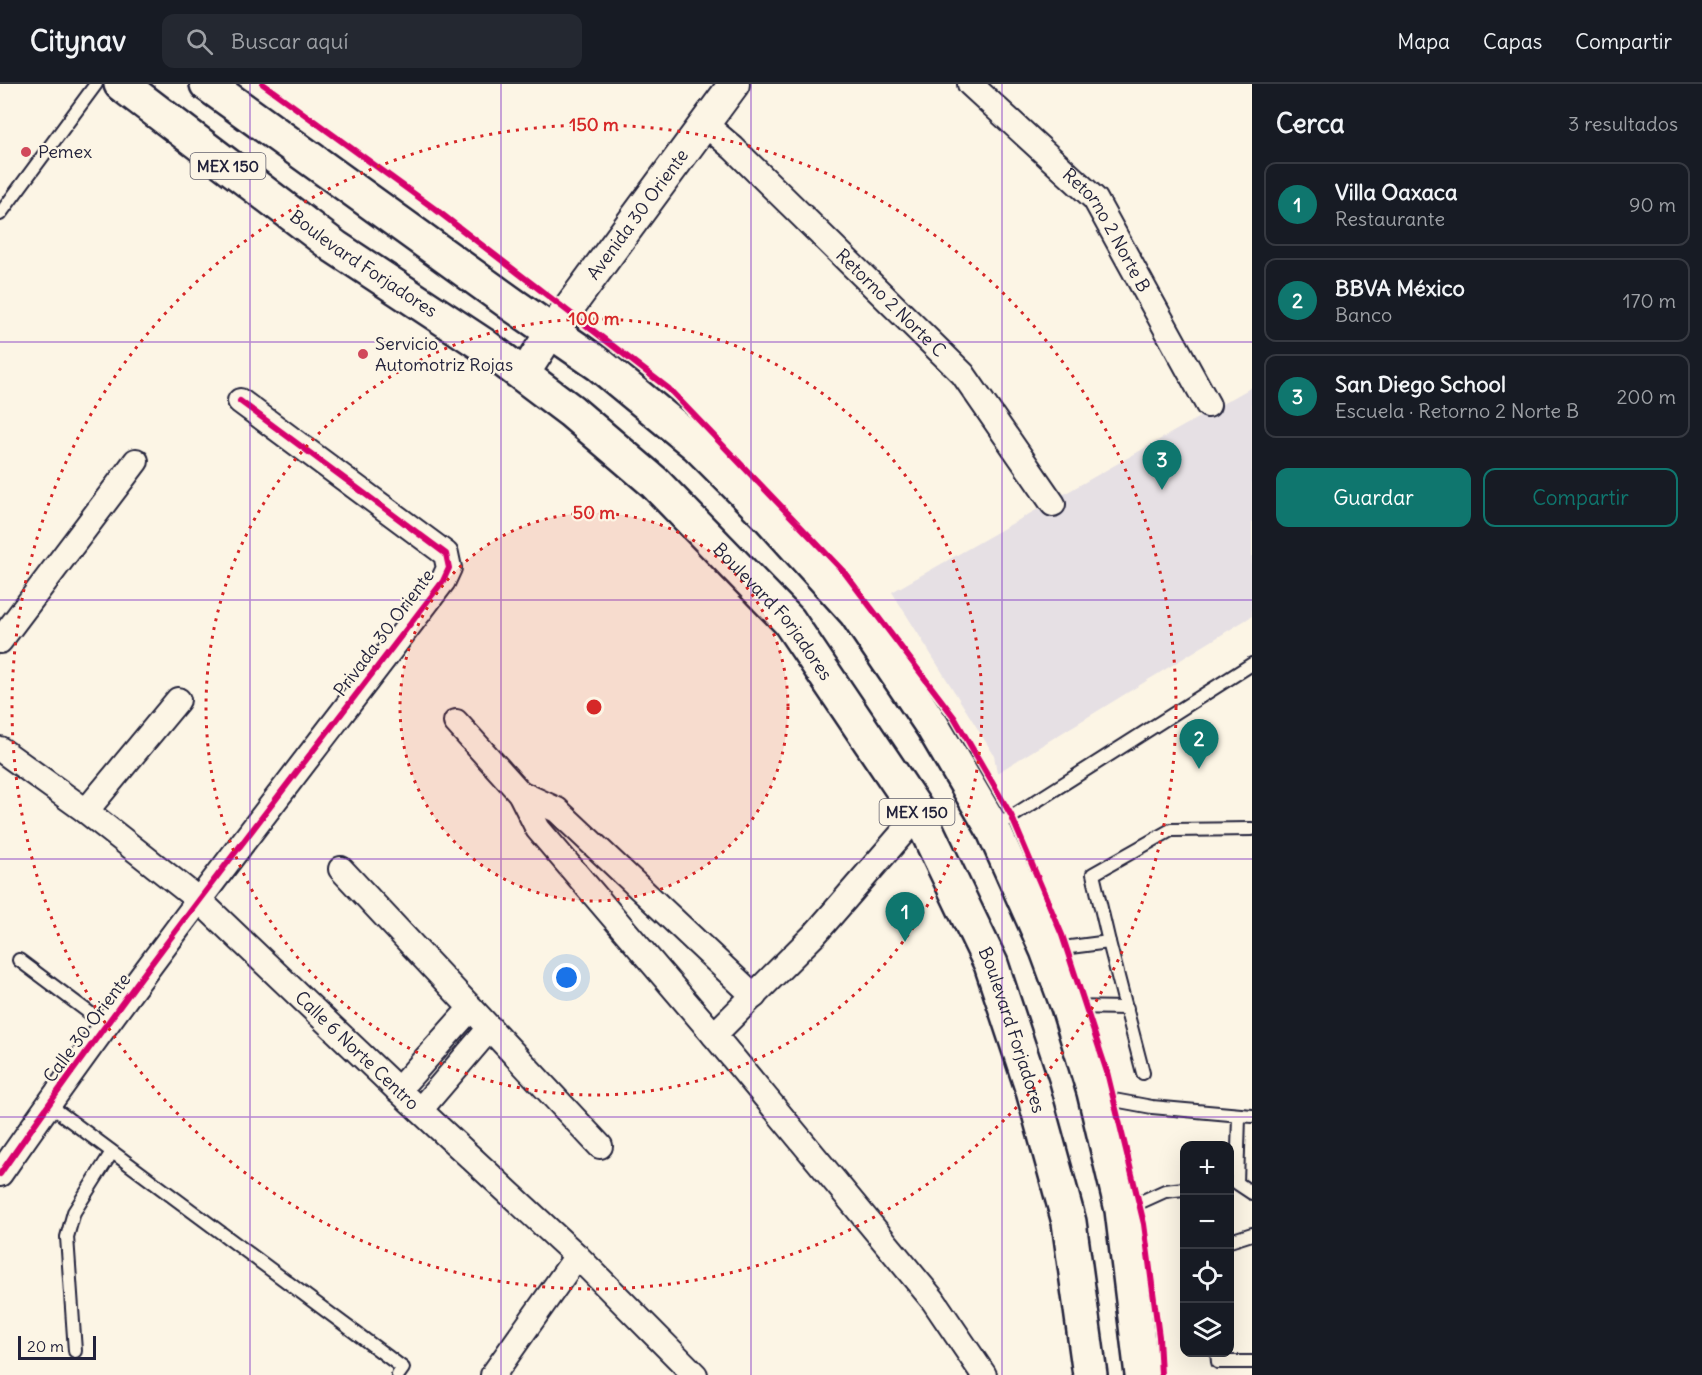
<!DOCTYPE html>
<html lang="es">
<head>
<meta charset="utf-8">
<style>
	:root { --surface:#171b24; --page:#242831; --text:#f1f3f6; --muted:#9ea1a6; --line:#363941; --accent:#0f766e }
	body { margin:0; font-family:Delius,sans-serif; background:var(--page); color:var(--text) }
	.controls { position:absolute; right:18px; bottom:18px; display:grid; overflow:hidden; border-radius:12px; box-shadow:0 6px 24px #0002 }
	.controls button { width:54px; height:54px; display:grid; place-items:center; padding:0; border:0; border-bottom:2px solid var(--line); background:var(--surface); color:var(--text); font:30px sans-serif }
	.scale { position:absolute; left:18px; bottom:15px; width:78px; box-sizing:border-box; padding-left:6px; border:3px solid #22223b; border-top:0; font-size:16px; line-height:21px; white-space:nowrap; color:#22223b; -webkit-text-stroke:4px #fcf5e5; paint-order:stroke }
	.you { position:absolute; left:567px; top:894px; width:21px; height:21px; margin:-15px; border:4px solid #fff; border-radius:50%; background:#1a73e8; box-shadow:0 0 0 9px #1a73e833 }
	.badge { display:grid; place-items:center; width:39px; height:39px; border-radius:50%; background:var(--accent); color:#fff; font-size:20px; font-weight:700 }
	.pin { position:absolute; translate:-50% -50px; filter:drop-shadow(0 2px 3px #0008) }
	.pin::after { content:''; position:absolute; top:32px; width:21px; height:18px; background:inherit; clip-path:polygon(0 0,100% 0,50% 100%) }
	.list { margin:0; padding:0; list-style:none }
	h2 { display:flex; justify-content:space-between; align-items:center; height:78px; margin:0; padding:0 24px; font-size:26px }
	h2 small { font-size:20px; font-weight:400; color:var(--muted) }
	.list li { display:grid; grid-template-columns:39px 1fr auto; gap:18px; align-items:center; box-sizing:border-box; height:84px; margin:0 12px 12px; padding:0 12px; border:2px solid var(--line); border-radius:12px }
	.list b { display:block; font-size:22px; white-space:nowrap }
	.list p { margin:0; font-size:20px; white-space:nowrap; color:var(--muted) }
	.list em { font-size:20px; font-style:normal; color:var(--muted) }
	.actions { display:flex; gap:12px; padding:18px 24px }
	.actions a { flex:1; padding:14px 0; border:2px solid var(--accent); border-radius:12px; text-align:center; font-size:21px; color:var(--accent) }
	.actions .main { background:var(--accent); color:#fff }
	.icon { flex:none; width:33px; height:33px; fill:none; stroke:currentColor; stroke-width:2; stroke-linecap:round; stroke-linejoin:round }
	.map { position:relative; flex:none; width:1252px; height:1291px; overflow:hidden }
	header { display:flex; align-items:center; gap:36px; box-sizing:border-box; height:84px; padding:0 30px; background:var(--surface); border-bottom:2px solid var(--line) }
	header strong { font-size:28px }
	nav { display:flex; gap:33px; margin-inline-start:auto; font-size:21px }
	.search { width:420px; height:54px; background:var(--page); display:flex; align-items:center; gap:15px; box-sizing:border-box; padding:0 21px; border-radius:12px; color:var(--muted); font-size:22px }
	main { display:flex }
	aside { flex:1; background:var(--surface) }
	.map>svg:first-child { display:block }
	.built { fill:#e6e0e4 }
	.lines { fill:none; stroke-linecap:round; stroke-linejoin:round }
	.service-casing { stroke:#22223b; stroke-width:16 }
	.minor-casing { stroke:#22223b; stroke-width:28 }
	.tertiary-casing { stroke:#22223b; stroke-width:34 }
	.primary-casing { stroke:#22223b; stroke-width:38 }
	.service { stroke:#fcf5e5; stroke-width:12 }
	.minor { stroke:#fcf5e5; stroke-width:24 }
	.tertiary { stroke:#fcf5e5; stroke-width:30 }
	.primary { stroke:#fcf5e5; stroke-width:33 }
	.cycleway-casing { stroke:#fcf5e5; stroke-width:10 }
	.cycleway { stroke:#d6006c; stroke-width:6 }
	.grid { fill:none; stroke:#7b2cbf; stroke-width:1.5; stroke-opacity:0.55 }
	.ring { fill:none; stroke:#d62828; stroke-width:3; stroke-dasharray:3 6 }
	.poi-dot { fill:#d1495b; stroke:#fcf5e5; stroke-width:2 }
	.labels { text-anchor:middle; stroke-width:4.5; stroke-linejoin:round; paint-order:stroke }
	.shield { fill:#fcf5e5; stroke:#63616e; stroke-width:1.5 }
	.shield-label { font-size:16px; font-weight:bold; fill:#22223b }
	.poi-label { font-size:18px; fill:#22223b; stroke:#fcf5e5; text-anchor:start }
	.street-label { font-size:18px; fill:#22223b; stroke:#fcf5e5 }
	.centre { fill:#d62828; stroke:#fcf5e5; stroke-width:3 }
	.ring-label { font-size:18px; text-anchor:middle; font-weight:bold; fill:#d62828; stroke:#fcf5e5; stroke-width:4.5; stroke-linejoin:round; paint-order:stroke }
</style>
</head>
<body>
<header>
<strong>Citynav</strong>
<div class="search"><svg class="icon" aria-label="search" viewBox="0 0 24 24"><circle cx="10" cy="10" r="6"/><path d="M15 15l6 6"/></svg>Buscar aquí</div>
<nav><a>Mapa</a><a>Capas</a><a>Compartir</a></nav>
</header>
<main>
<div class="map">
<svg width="1252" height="1291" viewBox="0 0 1252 1291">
	<rect width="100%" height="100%" fill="#fcf5e5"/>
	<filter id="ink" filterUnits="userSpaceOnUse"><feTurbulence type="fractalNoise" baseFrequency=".0167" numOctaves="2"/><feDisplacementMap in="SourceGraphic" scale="12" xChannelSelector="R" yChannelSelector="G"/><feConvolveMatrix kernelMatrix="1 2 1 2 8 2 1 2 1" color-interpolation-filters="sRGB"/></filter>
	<g filter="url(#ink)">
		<path class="built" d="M1252 303V532L997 689 994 671 892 508Z"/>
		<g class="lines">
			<defs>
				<g id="service">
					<path d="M0 130 96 0"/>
					<path d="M994 744 1252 580"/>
					<path d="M1047 866 1109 858"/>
					<path d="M19 876 107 942"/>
					<path d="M1069 923 1127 924"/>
					<path d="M1143 989 1109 858 1093 790 1171 746 1252 745"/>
					<path d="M1099 1010 1114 1016 1152 1023 1252 1032"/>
					<path d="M48 1020 403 1284 398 1291"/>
					<path d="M1239 1032 1237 1099 1252 1109"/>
					<path d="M1123 1126 1165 1107 1184 1105"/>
					<path d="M1230 1157 1252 1150"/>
					<path d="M75 1267 67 1153 74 1128 112 1068"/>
					<path d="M1217 1268 1218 1278H1252"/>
				</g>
				<g id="minor">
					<path id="s1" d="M970 0 1095 115 1208 321"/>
					<path id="s2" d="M705 40 733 64 963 290 1053 420"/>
					<path d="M0 557 136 377"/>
					<path d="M456 638 520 709 538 745 714 951 933 1216 984 1291"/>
					<path id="s3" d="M0 665 86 727 200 817 398 1006 577 1172 695 1291"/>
					<path d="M520 709 557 726 754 912"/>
					<path d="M86 727 178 616"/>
					<path d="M341 785 600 1062"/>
					<path d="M714 951 815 850 919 730"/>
					<path d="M398 1006 471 924"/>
					<path d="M420 1026 490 944"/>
					<path d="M0 1090C140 887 294 693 443 497L449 484 446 470 240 317"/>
					<path d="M493 1291 577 1172"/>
				</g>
				<g id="tertiary">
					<path id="s4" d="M524 290 551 248 734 0"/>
				</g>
				<g id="primary">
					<path id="s5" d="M121 0 335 163 482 260 571 327 654 398 789 537 919 730 991 880 1033 1007 1069 1138 1090 1291"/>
					<path d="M207 0 513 221 600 281 697 361 769 433 856 529 933 643 993 745 1047 866 1068 923 1094 1008 1122 1126 1142 1291"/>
				</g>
			</defs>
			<use href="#service" class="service-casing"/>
			<use href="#minor" class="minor-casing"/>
			<use href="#tertiary" class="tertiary-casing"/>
			<use href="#primary" class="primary-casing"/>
			<use href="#service" class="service"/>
			<use href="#minor" class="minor"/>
			<use href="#tertiary" class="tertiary"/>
			<use href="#primary" class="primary"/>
			<defs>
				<g id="cycleway">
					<path d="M263 0 435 125 669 305 844 488 954 633 1011 731 1062 851 1107 988 1144 1140 1159 1253 1161 1291"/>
					<path d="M0 1090C140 887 294 693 443 497L449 484 446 470 240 317"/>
				</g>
			</defs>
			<use href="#cycleway" class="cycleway-casing"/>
			<use href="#cycleway" class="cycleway"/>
		</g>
	</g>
	<path class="grid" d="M250 0V1291M501 0V1291M751 0V1291M1002 0V1291M0 258H1252M0 516H1252M0 775H1252M0 1033H1252"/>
	<circle cx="594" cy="623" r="194" fill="#d62828" fill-opacity=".12"/>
	<g class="ring">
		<circle cx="594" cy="623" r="194"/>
		<circle cx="594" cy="623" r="388"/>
		<circle cx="594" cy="623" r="582"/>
	</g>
	<g class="poi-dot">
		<circle cx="26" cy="68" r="6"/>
		<circle cx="363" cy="270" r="6"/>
	</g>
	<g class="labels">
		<g class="shield">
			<rect x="190.5" y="69" width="75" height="26" rx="4.5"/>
			<rect x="879.5" y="715" width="75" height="26" rx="4.5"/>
		</g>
		<g class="shield-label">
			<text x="228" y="88">MEX 150</text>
			<text x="917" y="734">MEX 150</text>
		</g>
		<g class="poi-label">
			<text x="38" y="74">Pemex</text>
			<text x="375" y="266">Servicio<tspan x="375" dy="21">Automotriz Rojas</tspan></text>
		</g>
		<g class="street-label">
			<text dy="6" stroke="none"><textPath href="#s4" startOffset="196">Avenida 30 Oriente</textPath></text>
			<text dy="6" stroke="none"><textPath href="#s1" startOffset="202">Retorno 2 Norte B</textPath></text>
			<text dy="6" stroke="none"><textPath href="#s5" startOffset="302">Boulevard Forjadores</textPath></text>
			<text dy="6" stroke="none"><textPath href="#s2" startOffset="258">Retorno 2 Norte C</textPath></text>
			<text dy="6" stroke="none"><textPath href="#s5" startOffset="842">Boulevard Forjadores</textPath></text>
			<text transform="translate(384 549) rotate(-53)" y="6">Privada 30 Oriente</text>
			<text transform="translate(87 944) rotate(-53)" y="6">Calle 30 Oriente</text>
			<text dy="6" stroke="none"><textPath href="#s5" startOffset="1328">Boulevard Forjadores</textPath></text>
			<text dy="6" stroke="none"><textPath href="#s3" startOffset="468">Calle 6 Norte Centro</textPath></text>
		</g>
	</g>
	<circle cx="594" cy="623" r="9" class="centre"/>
	<g class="ring-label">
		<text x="594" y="47">150 m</text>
		<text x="594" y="241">100 m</text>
		<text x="594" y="435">50 m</text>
	</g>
</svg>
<div class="controls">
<button>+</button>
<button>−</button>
<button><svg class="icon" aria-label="locate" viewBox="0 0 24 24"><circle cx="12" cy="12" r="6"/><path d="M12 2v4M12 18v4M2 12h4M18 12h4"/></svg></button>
<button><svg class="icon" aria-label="layers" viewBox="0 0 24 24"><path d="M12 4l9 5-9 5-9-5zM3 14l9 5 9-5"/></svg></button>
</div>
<div class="scale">20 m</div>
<div class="you"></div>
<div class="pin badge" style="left:905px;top:858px">1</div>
<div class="pin badge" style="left:1199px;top:685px">2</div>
<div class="pin badge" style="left:1162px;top:406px">3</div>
</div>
<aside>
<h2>Cerca<small>3 resultados</small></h2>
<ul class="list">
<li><span class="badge">1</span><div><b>Villa Oaxaca</b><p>Restaurante</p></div><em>90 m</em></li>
<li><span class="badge">2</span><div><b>BBVA México</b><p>Banco</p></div><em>170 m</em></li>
<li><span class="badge">3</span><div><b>San Diego School</b><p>Escuela · Retorno 2 Norte B</p></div><em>200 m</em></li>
</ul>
<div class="actions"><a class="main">Guardar</a><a>Compartir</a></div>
</aside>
</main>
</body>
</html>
